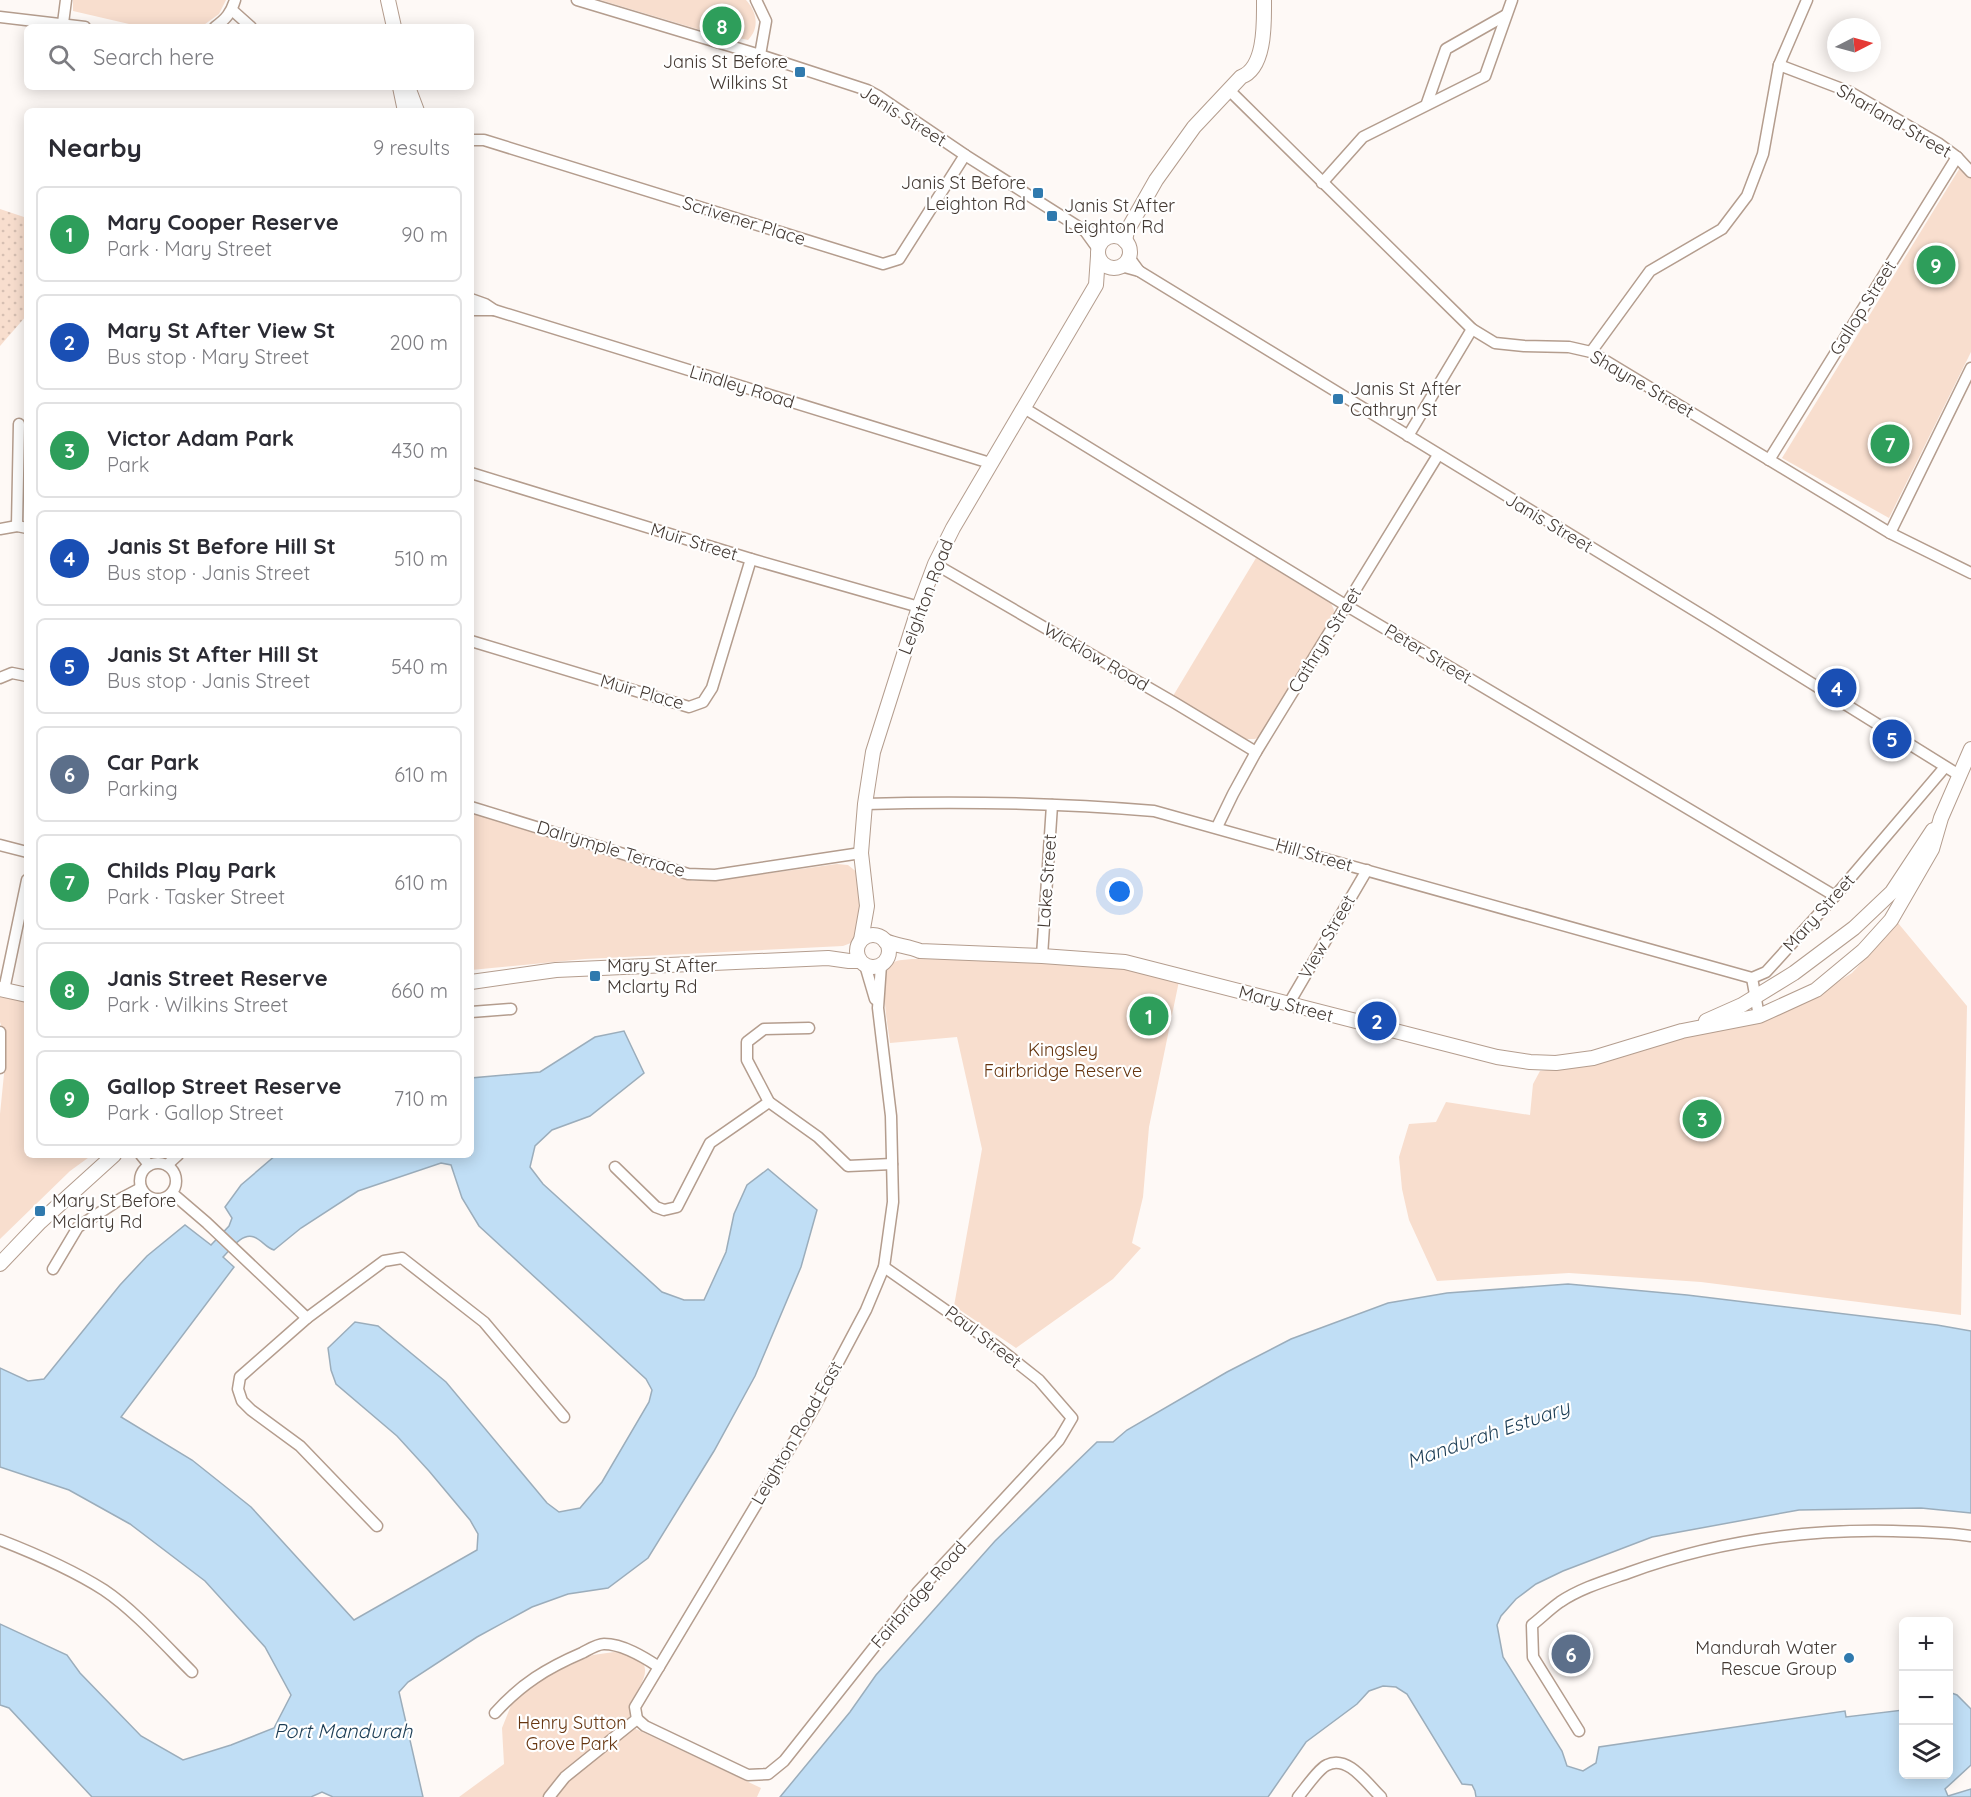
<!DOCTYPE html>
<html lang="en">
<head>
<meta charset="utf-8">
<style>
	:root { --surface:#fff; --page:#f2f2f3; --text:#2b2b33; --muted:#7c7c81; --line:#e1e1e2; --accent:#307aae }
	body { margin:0; font-family:Quicksand,sans-serif; background:var(--page); color:var(--text) }
	.controls { position:absolute; right:18px; bottom:18px; display:grid; overflow:hidden; border-radius:9px; box-shadow:0 3px 15px #0003 }
	.controls button { width:54px; height:54px; display:grid; place-items:center; padding:0; border:0; border-bottom:2px solid var(--line); background:var(--surface); color:var(--text); font:30px sans-serif }
	.compass { position:absolute; left:1827px; top:18px; width:54px; height:54px; border-radius:50%; background:var(--surface); box-shadow:0 3px 15px #0003; rotate:84deg }
	.you { position:absolute; left:1120px; top:892px; width:21px; height:21px; margin:-15px; border:4px solid #fff; border-radius:50%; background:#1a73e8; box-shadow:0 0 0 9px #1a73e833 }
	.badge { display:grid; place-items:center; width:39px; height:39px; border-radius:50%; background:var(--accent); color:#fff; font-size:20px; font-weight:700 }
	.pin { position:absolute; translate:-50% -50%; border:3px solid #fff; box-shadow:0 2px 6px #0006 }
	.list { margin:0; padding:0; list-style:none }
	h2 { display:flex; justify-content:space-between; align-items:center; height:78px; margin:0; padding:0 24px; font-size:26px }
	h2 small { font-size:20px; font-weight:400; color:var(--muted) }
	.list li { display:grid; grid-template-columns:39px 1fr auto; gap:18px; align-items:center; box-sizing:border-box; height:96px; margin:0 12px 12px; padding:0 12px; border:2px solid var(--line); border-radius:9px }
	.list b { display:block; font-size:22px; white-space:nowrap }
	.list p { margin:0; font-size:20px; white-space:nowrap; color:var(--muted) }
	.list em { font-size:20px; font-style:normal; color:var(--muted) }
	.icon { flex:none; width:33px; height:33px; fill:none; stroke:currentColor; stroke-width:2; stroke-linecap:round; stroke-linejoin:round }
	.map { position:relative; flex:none; width:1971px; height:1797px; overflow:hidden }
	.search { position:absolute; background:var(--surface); box-shadow:0 3px 15px #0003; left:24px; top:24px; width:450px; height:66px; display:flex; align-items:center; gap:15px; box-sizing:border-box; padding:0 21px; border-radius:9px; color:var(--muted); font-size:22px }
	.panel { position:absolute; background:var(--surface); box-shadow:0 3px 15px #0003; left:24px; top:108px; width:450px; height:1050px; border-radius:9px }
	.map>svg:first-child { display:block }
	.grass { fill:url(#grass-dots) }
	.park { fill:#f8dece }
	.water { fill:#c0def5; stroke:#9badbb; stroke-width:1.5; fill-rule:evenodd }
	.lines { fill:none; stroke-linecap:round; stroke-linejoin:round }
	.minor-casing { stroke:#b49d8e; stroke-width:13 }
	.tertiary-casing { stroke:#b49d8e; stroke-width:16 }
	.minor { stroke:#fff; stroke-width:10 }
	.tertiary { stroke:#fff; stroke-width:14 }
	.poi-dot { fill:#307aae; stroke:#fff; stroke-width:2 }
	.labels { text-anchor:middle; stroke-width:4.5; stroke-linejoin:round; paint-order:stroke }
	.poi-label { font-size:18px; fill:#443a34; stroke:#fff; text-anchor:start }
	.street-label { font-size:18px; fill:#443a34; stroke:#fff }
	.park-label { font-size:18px; fill:#66350f; stroke:#fff }
	.water-label { font-size:20px; font-style:italic; fill:#1c3d55; stroke:#fff }
</style>
</head>
<body>
<div class="map">
<svg width="1971" height="1797" viewBox="0 0 1971 1797">
	<defs>
		<pattern id="grass-dots" width="8" height="8" patternUnits="userSpaceOnUse" patternTransform="scale(1.5)"><rect width="8" height="8" fill="#f8dece"/><path d="M2 2h.1M6 6h.1" fill="none" stroke="#d6bfb2" stroke-width="1.8" stroke-linecap="round"/></pattern>
	</defs>
	<rect width="100%" height="100%" fill="#fef9f6"/>
	<path class="grass" d="M0 209 27 218V315L0 346Z"/>
	<g class="park">
		<path d="M73 0H226L219 14 201 27H142L73 11Z"/>
		<path d="M600 0H746C757 12 760 28 748 40L739 38 734 40Z"/>
		<path d="M1961 166 1971 178V352L1889 518 1782 458Z"/>
		<path d="M1256 558 1331 603 1334 610 1333 619 1260 736 1255 739H1242L1173 696Z"/>
		<path d="M471 813 693 881 721 880 837 864 848 865 858 873 863 923 856 941 843 946 585 959 471 970Z"/>
		<path d="M1898 923 1967 1006 1961 1315 1701 1282 1569 1273 1437 1281 1409 1220 1402 1189 1399 1157 1409 1124 1436 1122 1446 1102 1530 1115 1533 1084 1540 1071 1603 1062 1708 1031 1820 993 1852 973Z"/>
		<path d="M912 959C975 960 1039 958 1102 964 1128 967 1154 974 1179 981L1149 1127 1143 1197 1132 1243 1141 1248 1113 1279 1016 1348 954 1306 982 1149 957 1037 890 1043C888 1025 877 974 893 963 898 959 906 960 912 959Z"/>
		<path d="M0 997 27 1002V1155H92L70 1171 0 1239V1114L5 1064V1037L0 1022Z"/>
		<path d="M614 1652C659 1659 647 1675 629 1705L636 1729 761 1788 757 1797H459L504 1764 502 1728 514 1698 538 1680 593 1655Z"/>
	</g>
	<g class="water">
		<path d="M624 1031 644 1073 590 1116 552 1130 535 1146 530 1167 543 1184 662 1292 684 1300H704L726 1252 734 1214 747 1185 768 1169 817 1210 801 1267 755 1376 714 1451 648 1558 608 1588 568 1594 532 1607 477 1637 408 1682 399 1692 423 1797H333L322 1792 311 1797H92L9 1708 0 1705V1624L67 1655 80 1673 141 1736 183 1760 231 1745 274 1728 291 1695 265 1647 205 1581 130 1524 69 1490 0 1467V1368L28 1381 44 1379 120 1285 147 1256 185 1225 211 1245 229 1226 232 1218 225 1207 241 1185 276 1155H471V1078L540 1072 595 1037ZM441 1163 451 1165 462 1198 479 1226 646 1379 652 1390 649 1402 602 1482 580 1508 559 1512 547 1503 446 1382 378 1326 355 1322 328 1348 331 1370 336 1384 397 1436 429 1471 470 1520 478 1534 477 1550 354 1620 251 1507 192 1460 121 1417 234 1267 223 1257C230 1250 242 1232 254 1237 262 1240 266 1248 274 1250L301 1228 358 1191Z"/>
		<path d="M1568 1284 1687 1295 1937 1325 1971 1331V1513L1921 1508 1799 1510 1652 1537 1563 1571 1536 1584 1516 1599 1501 1616 1497 1625 1503 1657 1562 1751 1567 1766 1583 1771 1596 1763 1599 1747 1845 1711 1846 1717 1903 1710 1904 1774H1948L1949 1692 1957 1695 1971 1709V1765L1945 1789 1948 1796 1971 1789V1797H1476L1475 1791 1472 1785 1462 1784 1407 1694 1396 1687 1383 1686 1369 1691 1357 1704 1306 1742 1268 1797H780L850 1712 876 1675 995 1541 1097 1442H1113L1127 1430 1227 1372 1291 1339 1388 1303 1447 1293Z"/>
	</g>
	<g class="lines">
		<defs>
			<g id="minor">
				<path d="M577 0 760 55 867 90 878 96 965 155 1085 231 1110 236"/>
				<path d="M756 0 766 21 760 55"/>
				<path d="M232 10 251 27"/>
				<path d="M0 17 85 27"/>
				<path d="M63 23 66 0"/>
				<path d="M215 27C226 19 231 13 235 0"/>
				<path d="M1779 65 1850 92 1938 143 1957 157 1971 172"/>
				<path d="M1230 91 1472 329 1495 343 1524 346 1569 347 1591 352 1890 533 1971 573"/>
				<path d="M1427 103 1446 49 1506 15"/>
				<path d="M471 140H484L883 264 899 259 965 155"/>
				<path d="M1322 183 1363 137 1485 76 1512 0"/>
				<path d="M1085 231 1098 249"/>
				<path d="M1128 256 1139 271"/>
				<path d="M1121 266 1139 271 1710 620 1959 775"/>
				<path d="M471 299 485 304 494 310 990 463"/>
				<path d="M471 310H494"/>
				<path d="M1591 352 1650 271 1722 229 1747 196 1763 154 1779 65 1807 0"/>
				<path d="M1024 408 1347 606 1835 896"/>
				<path d="M1408 436 1472 329"/>
				<path d="M1769 460 1957 157"/>
				<path d="M471 473 751 559 919 607"/>
				<path d="M17 526 19 424"/>
				<path d="M0 529 17 526 27 528"/>
				<path d="M1890 533 1971 368"/>
				<path d="M935 564 1175 703 1256 752"/>
				<path d="M471 641 689 707 703 702 712 688 751 559"/>
				<path d="M0 678 12 673 27 676"/>
				<path d="M865 804C961 801 1058 803 1154 811L1752 978"/>
				<path d="M471 807 688 874 715 875 861 853"/>
				<path d="M1217 827 1233 794 1256 752 1438 455"/>
				<path d="M0 845 27 852"/>
				<path d="M1042 956 1052 805"/>
				<path d="M865 965 875 999"/>
				<path d="M4 990 27 880"/>
				<path d="M1288 1005 1367 870"/>
				<path d="M471 1012 511 1009"/>
				<path d="M1759 1016 1752 978 1766 972 1835 896 1945 767"/>
				<path d="M809 1028 764 1029 747 1042V1060L769 1102 818 1137 848 1166 892 1164"/>
				<path d="M0 1032V1068"/>
				<path d="M141 1155 149 1165"/>
				<circle cx="158" cy="1181" r="18"/>
				<path d="M167 1165 178 1155"/>
				<path d="M615 1167 656 1207 664 1210 677 1207 710 1143 769 1102"/>
				<path d="M172 1193 207 1223 307 1318"/>
				<path d="M53 1269 78 1227 122 1198 141 1188"/>
				<path d="M377 1526 300 1446 251 1410 242 1401 238 1389 240 1377 307 1318 384 1261 402 1258 484 1322 564 1417"/>
				<path d="M0 1540C36 1554 71 1569 104 1590 134 1610 166 1646 192 1672"/>
				<path d="M495 1713C521 1684 547 1668 582 1653 588 1650 597 1644 604 1644 623 1644 644 1657 659 1667"/>
				<path d="M637 1719 645 1726 748 1775 768 1774 784 1761 917 1593 1059 1440 1072 1418 1039 1380 991 1342 884 1267"/>
				<path d="M637 1719 635 1707 814 1408 866 1310 884 1267 893 1202 891 1116 878 1008 881 965"/>
				<path d="M1579 1731 1533 1657 1532 1625C1541 1618 1550 1609 1560 1602 1581 1588 1605 1581 1628 1573 1713 1542 1803 1529 1893 1531 1919 1532 1945 1532 1971 1536"/>
				<path d="M549 1797 565 1777 637 1719"/>
				<path d="M1298 1797C1305 1789 1318 1769 1327 1765 1348 1754 1368 1785 1381 1797"/>
			</g>
			<g id="tertiary">
				<path d="M388 0 394 27"/>
				<path d="M400 87 405 111"/>
				<path d="M408 87 417 111"/>
				<circle cx="1114" cy="252" r="16"/>
				<path d="M1125 241 1127 231 1156 180 1194 127 1241 77C1266 68 1264 21 1264 0"/>
				<circle cx="873" cy="951" r="16"/>
				<path d="M861 940 867 906 861 853 865 804 873 752 919 607 935 564 953 528 1096 285 1098 256"/>
				<path d="M885 941C897 946 908 946 920 951L1042 956 1125 962 1497 1057 1530 1062 1556 1063 1593 1058 1682 1031 1759 1016 1816 990 1863 951 1891 920 1932 849 1941 818 1971 749"/>
				<path d="M471 982 556 970 828 958 849 961H860"/>
				<path d="M0 989 27 995"/>
				<path d="M1706 1021 1742 1005 1794 973 1854 928 1892 892 1933 830"/>
				<path d="M0 1264 40 1222 114 1155"/>
			</g>
		</defs>
		<use href="#minor" class="minor-casing"/>
		<use href="#tertiary" class="tertiary-casing"/>
		<use href="#minor" class="minor"/>
		<use href="#tertiary" class="tertiary"/>
	</g>
	<g class="poi-dot">
		<rect x="794" y="66" width="12" height="12" rx="3"/>
		<rect x="1032" y="187" width="12" height="12" rx="3"/>
		<rect x="1046" y="210" width="12" height="12" rx="3"/>
		<rect x="1332" y="393" width="12" height="12" rx="3"/>
		<rect x="589" y="970" width="12" height="12" rx="3"/>
		<rect x="34" y="1205" width="12" height="12" rx="3"/>
		<circle cx="1849" cy="1658" r="6"/>
	</g>
	<g class="labels">
		<g class="poi-label">
			<text x="788" y="68" text-anchor="end">Janis St Before<tspan x="788" dy="21">Wilkins St</tspan></text>
			<text x="1026" y="189" text-anchor="end">Janis St Before<tspan x="1026" dy="21">Leighton Rd</tspan></text>
			<text x="1064" y="212">Janis St After<tspan x="1064" dy="21">Leighton Rd</tspan></text>
			<text x="1350" y="395">Janis St After<tspan x="1350" dy="21">Cathryn St</tspan></text>
			<text x="607" y="972">Mary St After<tspan x="607" dy="21">Mclarty Rd</tspan></text>
			<text x="52" y="1207">Mary St Before<tspan x="52" dy="21">Mclarty Rd</tspan></text>
			<text x="1837" y="1654" text-anchor="end">Mandurah Water<tspan x="1837" dy="21">Rescue Group</tspan></text>
		</g>
		<g class="street-label">
			<text transform="translate(903 116) rotate(32)" y="6">Janis Street</text>
			<text transform="translate(1894 121) rotate(30)" y="6">Sharland Street</text>
			<text transform="translate(744 221) rotate(17)" y="6">Scrivener Place</text>
			<text transform="translate(1863 308) rotate(-58)" y="6">Gallop Street</text>
			<text transform="translate(1642 384) rotate(30)" y="6">Shayne Street</text>
			<text transform="translate(742 387) rotate(17)" y="6">Lindley Road</text>
			<text transform="translate(1549 523) rotate(31)" y="6">Janis Street</text>
			<text transform="translate(694 542) rotate(17)" y="6">Muir Street</text>
			<text transform="translate(926 597) rotate(-69)" y="6">Leighton Road</text>
			<text transform="translate(1325 640) rotate(-58)" y="6">Cathryn Street</text>
			<text transform="translate(1428 654) rotate(31)" y="6">Peter Street</text>
			<text transform="translate(1096 657) rotate(30)" y="6">Wicklow Road</text>
			<text transform="translate(642 692) rotate(16)" y="6">Muir Place</text>
			<text transform="translate(611 849) rotate(17)" y="6">Dalrymple Terrace</text>
			<text transform="translate(1314 855) rotate(16)" y="6">Hill Street</text>
			<text transform="translate(1047 881) rotate(-86)" y="6">Lake Street</text>
			<text transform="translate(1819 913) rotate(-48)" y="6">Mary Street</text>
			<text transform="translate(1327 937) rotate(-60)" y="6">View Street</text>
			<text transform="translate(1286 1004) rotate(15)" y="6">Mary Street</text>
			<text transform="translate(983 1337) rotate(37)" y="6">Paul Street</text>
			<text transform="translate(797 1433) rotate(-60)" y="6">Leighton Road East</text>
			<text transform="translate(919 1595) rotate(-49)" y="6">Fairbridge Road</text>
		</g>
		<g class="park-label">
			<text x="1063" y="1056">Kingsley<tspan x="1063" dy="21">Fairbridge Reserve</tspan></text>
			<text x="572" y="1729">Henry Sutton<tspan x="572" dy="21">Grove Park</tspan></text>
		</g>
		<g class="water-label">
			<text transform="translate(1488 1434) rotate(-19)" y="7">Mandurah Estuary</text>
			<text x="343" y="1738">Port Mandurah</text>
		</g>
	</g>
</svg>
<div class="controls">
<button>+</button>
<button>−</button>
<button><svg class="icon" aria-label="layers" viewBox="0 0 24 24"><path d="M12 4l9 5-9 5-9-5zM3 14l9 5 9-5"/></svg></button>
</div>
<svg class="compass" viewBox="-18 -18 36 36"><path d="M0-13l5 13h-10z" fill="#e53935"/><path d="M0 13l5-13h-10z" fill="#7c7c81"/></svg>
<div class="you"></div>
<div class="pin badge" style="left:1149px;top:1016px;background:#2e9e5b">1</div>
<div class="pin badge" style="left:1377px;top:1021px;background:#1a4fb4">2</div>
<div class="pin badge" style="left:1702px;top:1119px;background:#2e9e5b">3</div>
<div class="pin badge" style="left:1837px;top:688px;background:#1a4fb4">4</div>
<div class="pin badge" style="left:1892px;top:739px;background:#1a4fb4">5</div>
<div class="pin badge" style="left:1571px;top:1654px;background:#5c6f8a">6</div>
<div class="pin badge" style="left:1890px;top:444px;background:#2e9e5b">7</div>
<div class="pin badge" style="left:722px;top:26px;background:#2e9e5b">8</div>
<div class="pin badge" style="left:1936px;top:265px;background:#2e9e5b">9</div>
<div class="search"><svg class="icon" aria-label="search" viewBox="0 0 24 24"><circle cx="10" cy="10" r="6"/><path d="M15 15l6 6"/></svg>Search here</div>
<section class="panel">
<h2>Nearby<small>9 results</small></h2>
<ul class="list">
<li><span class="badge" style="background:#2e9e5b">1</span><div><b>Mary Cooper Reserve</b><p>Park · Mary Street</p></div><em>90 m</em></li>
<li><span class="badge" style="background:#1a4fb4">2</span><div><b>Mary St After View St</b><p>Bus stop · Mary Street</p></div><em>200 m</em></li>
<li><span class="badge" style="background:#2e9e5b">3</span><div><b>Victor Adam Park</b><p>Park</p></div><em>430 m</em></li>
<li><span class="badge" style="background:#1a4fb4">4</span><div><b>Janis St Before Hill St</b><p>Bus stop · Janis Street</p></div><em>510 m</em></li>
<li><span class="badge" style="background:#1a4fb4">5</span><div><b>Janis St After Hill St</b><p>Bus stop · Janis Street</p></div><em>540 m</em></li>
<li><span class="badge" style="background:#5c6f8a">6</span><div><b>Car Park</b><p>Parking</p></div><em>610 m</em></li>
<li><span class="badge" style="background:#2e9e5b">7</span><div><b>Childs Play Park</b><p>Park · Tasker Street</p></div><em>610 m</em></li>
<li><span class="badge" style="background:#2e9e5b">8</span><div><b>Janis Street Reserve</b><p>Park · Wilkins Street</p></div><em>660 m</em></li>
<li><span class="badge" style="background:#2e9e5b">9</span><div><b>Gallop Street Reserve</b><p>Park · Gallop Street</p></div><em>710 m</em></li>
</ul>
</section>
</div>
</body>
</html>
